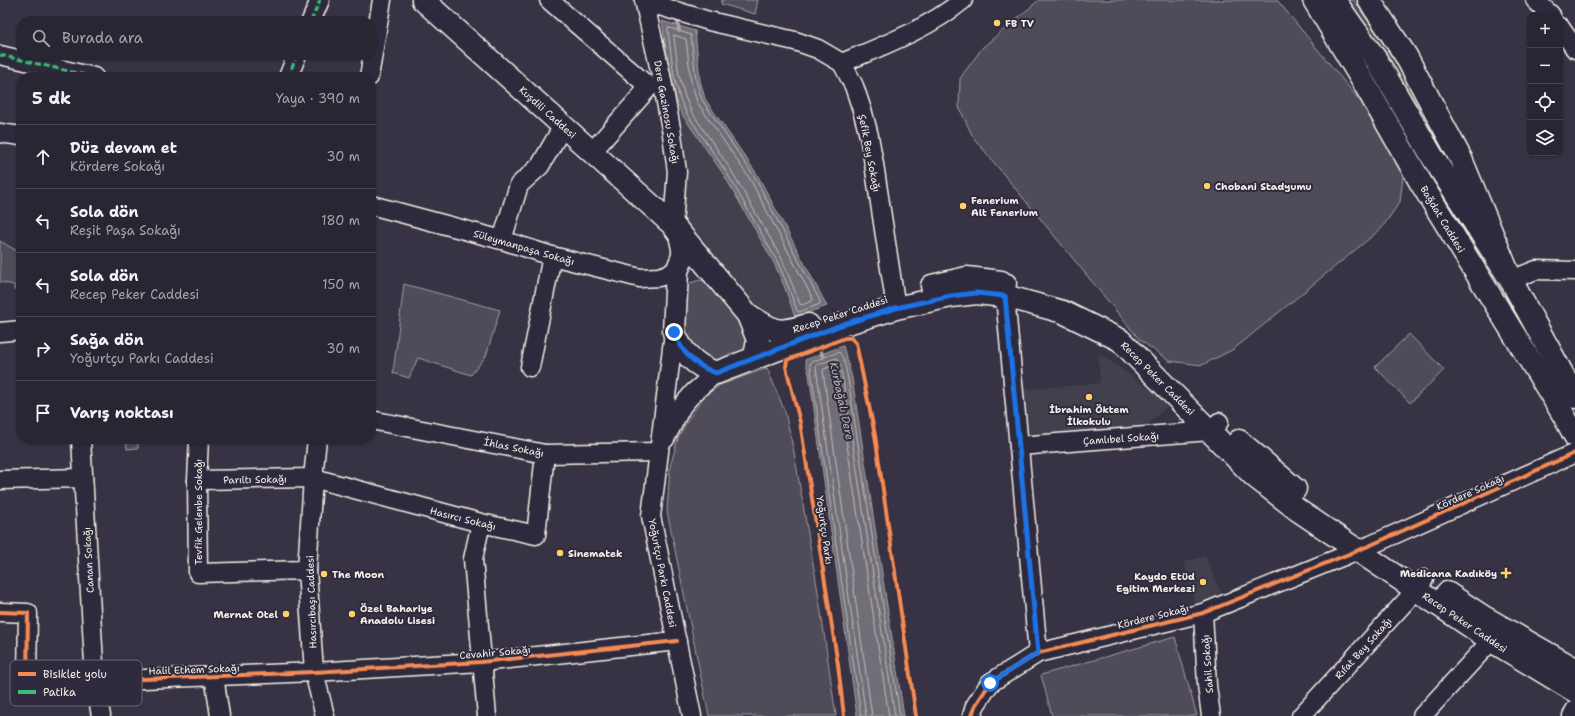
<!DOCTYPE html>
<html lang="tr">
<head>
<meta charset="utf-8">
<style>
	:root { --surface:#292633; --page:#35323f; --text:#f1f3f6; --muted:#a5a5ac; --line:#45434e }
	body { margin:0; font-family:"Shantell Sans",sans-serif; background:var(--page); color:var(--text) }
	.controls { position:absolute; right:12px; top:12px; display:grid; overflow:hidden; border-radius:8px; box-shadow:0 1px 3px #0004 }
	.controls button { width:36px; height:36px; display:grid; place-items:center; padding:0; border:0; border-bottom:1px solid var(--line); background:var(--surface); color:var(--text); font:20px sans-serif }
	.stop { position:absolute; width:12px; height:12px; margin:-9px; border:3px solid #1a73e8; border-radius:50%; background:#fff }
	.stop.end { background:#1a73e8; border-color:#fff; box-shadow:0 1px 4px #0008 }
	.list { margin:0; padding:0; list-style:none }
	h2 { display:flex; justify-content:space-between; align-items:center; height:52px; margin:0; padding:0 16px; font-size:17px }
	h2 small { font-size:13px; font-weight:400; color:var(--muted) }
	.list li { display:grid; grid-template-columns:26px 1fr auto; gap:12px; align-items:center; box-sizing:border-box; height:64px; padding:0 16px; border-top:1px solid var(--line) }
	.list b { display:block; font-size:15px; white-space:nowrap }
	.list p { margin:0; font-size:13px; white-space:nowrap; color:var(--muted) }
	.list em { font-size:13px; font-style:normal; color:var(--muted) }
	.icon { flex:none; width:22px; height:22px; fill:none; stroke:currentColor; stroke-width:2; stroke-linecap:round; stroke-linejoin:round }
	.map { position:relative; flex:none; width:1575px; height:716px; overflow:hidden }
	.search { position:absolute; background:var(--surface); box-shadow:0 1px 3px #0004; left:16px; top:16px; width:360px; height:44px; display:flex; align-items:center; gap:10px; box-sizing:border-box; padding:0 14px; border-radius:16px; color:var(--muted); font-size:15px }
	.panel { position:absolute; background:var(--surface); box-shadow:0 1px 3px #0004; left:16px; top:72px; width:360px; height:372px; border-radius:16px }
	.map>svg:first-child { display:block }
	.built { fill:#433f4e }
	.green { fill:#504b59; stroke:#a29ea0 }
	.water { fill:#726e77; stroke:#a6a2a4 }
	.lines { fill:none; stroke-linecap:round; stroke-linejoin:round }
	.shore { stroke:#c0bdbb; stroke-width:1 }
	.stream { stroke:#a6a2a4; stroke-width:4 }
	.minor-casing { stroke:#f4f1e8; stroke-width:21 }
	.major-casing { stroke:#f4f1e8; stroke-width:25 }
	.highway-casing { stroke:#f4f1e8; stroke-width:25 }
	.minor { stroke:#2f2a3d; stroke-width:18 }
	.major { stroke:#2f2a3d; stroke-width:22 }
	.highway { stroke:#2f2a3d; stroke-width:22 }
	.quiet { stroke:#3abd76; stroke-width:3; stroke-dasharray:6 3; stroke-linecap:butt }
	.cycleway-casing { stroke:#2f2a3d; stroke-width:6 }
	.cycleway { stroke:#f68b52; stroke-width:4 }
	.route { stroke:#1a73e8; stroke-width:5 }
	.poi-dot { fill:#ffd166; stroke:#2f2a3d; stroke-width:1.5 }
	.labels { text-anchor:middle; stroke-width:4; stroke-linejoin:round; paint-order:stroke }
	.poi-label { font-size:10px; font-weight:bold; fill:#f4f1e8; stroke:#2f2a3d; text-anchor:start }
	.street-label { font-size:10px; fill:#f4f1e8; stroke:#2f2a3d }
	.water-label { font-size:11px; font-style:italic; fill:#bab6b5; stroke:#2f2a3d }
	.key { fill:#2f2a3d; stroke:#6a6670; stroke-width:1 }
	.key-label { font-size:11px; fill:#f4f1e8 }
</style>
</head>
<body>
<div class="map">
<svg width="1575" height="716" viewBox="0 0 1575 716">
	<rect width="100%" height="100%" fill="#373244"/>
	<filter id="ink" filterUnits="userSpaceOnUse"><feTurbulence type="fractalNoise" baseFrequency=".025" numOctaves="2"/><feDisplacementMap in="SourceGraphic" scale="8" xChannelSelector="R" yChannelSelector="G"/><feConvolveMatrix kernelMatrix="1 2 1 2 8 2 1 2 1" color-interpolation-filters="sRGB"/></filter>
	<g filter="url(#ink)">
		<g class="built">
			<path d="M670 86H672L676 100 683 116 724 175 774 263 785 288 796 322 786 326 752 311 679 223Z"/>
			<path d="M1098 352 1170 404 1140 432 1022 440 1017 390 1100 383Z"/>
			<path d="M1205 556 1224 599 1196 608 1184 562Z"/>
		</g>
		<g class="green">
			<path d="M722 0H758L755 14 721 4Z"/>
			<path d="M1039 0H1277L1389 136 1404 169 1400 202 1381 229 1234 349 1202 365 1169 361 1140 340 973 137 959 107 960 79 963 74 983 47Z"/>
			<path d="M1346 0H1354L1399 66 1434 131 1385 54Z"/>
			<path d="M0 241 19 252 21 247V291L14 290V285L0 282Z"/>
			<path d="M700 280 711 283 746 325 753 354 718 368 679 339 683 285Z"/>
			<path d="M404 284 500 310 486 356 471 375 418 358 409 378 393 373Z"/>
			<path d="M1409 334 1444 370 1410 403 1375 367Z"/>
			<path d="M767 368 785 412 794 452 818 592 836 716H709L667 511 670 467 678 438 689 418 703 398 720 385Z"/>
			<path d="M126 439H138V448L127 449Z"/>
			<path d="M1175 637 1197 716H1052L1041 675Z"/>
		</g>
		<g class="water">
			<path d="M662 21 695 31 700 80 705 99 757 174 827 306 795 317 785 288 774 263 724 175 683 116 676 100 670 76Z"/>
			<path d="M843 346 852 378 904 716H857L809 374 805 360Z"/>
		</g>
		<g class="lines">
			<g class="shore">
				<path d="M668 28H670L691 35 696 80 702 100 754 176 820 301V304L799 312 797 311 788 286 777 261 727 173 687 114 680 99 674 76Z"/>
				<path d="M674 35 686 39 691 81 697 102 750 179 813 299 812 301 802 305 800 304 782 259 731 170 691 111 685 97 679 75Z"/>
				<path d="M861 716 810 364 811 362 839 352C845 358 846 371 848 379L900 716"/>
				<path d="M866 716 816 367 817 365 836 358 839 363 843 380 895 716"/>
				<path d="M872 716 823 371 824 369 832 366 834 368 837 381 889 716"/>
			</g>
			<g class="stream">
				<path d="M677 16 679 31"/>
				<path d="M817 341 823 357"/>
			</g>
			<defs>
				<g id="minor">
					<path d="M549 0 649 87 592 152"/>
					<path d="M644 0 661 75 672 134 677 172 673 225"/>
					<path d="M1535 0 1551 15"/>
					<path d="M646 2 709 21 795 41 818 49 842 63 854 86 863 113 869 136 874 164 896 308"/>
					<path d="M311 21 320 0"/>
					<path d="M1560 27 1575 49"/>
					<path d="M0 55 94 77"/>
					<path d="M842 63C884 45 928 29 963 0"/>
					<path d="M288 77 297 55"/>
					<path d="M369 77 382 0"/>
					<path d="M0 133 21 136"/>
					<path d="M371 205 502 240 552 256 640 278 659 277 677 271"/>
					<path d="M502 240 519 185 540 166 563 126"/>
					<path d="M1512 282 1521 276 1536 270 1575 271"/>
					<path d="M1007 283 1005 296 1038 653"/>
					<path d="M0 332 21 330"/>
					<path d="M674 332 651 516 692 716"/>
					<path d="M530 367 552 256"/>
					<path d="M371 420 545 454 658 452"/>
					<path d="M81 439 95 681 101 716"/>
					<path d="M199 439 197 480 198 573 307 570"/>
					<path d="M317 439 313 478 307 570 314 672 325 716"/>
					<path d="M665 439 682 406 694 392 716 373"/>
					<path d="M1019 446 1210 431 1219 422"/>
					<path d="M0 480 83 478"/>
					<path d="M197 480 313 478 481 523 536 535 545 454"/>
					<path d="M481 523 473 559 487 716"/>
					<path d="M0 612 28 613 27 680 95 681 314 672 481 662 677 641"/>
					<path d="M1203 613 1207 685 1211 716"/>
					<path d="M214 676 220 716"/>
					<path d="M972 716 975 706 990 683 1038 653 1203 613 1371 545 1575 453"/>
					<path d="M1301 716 1416 590 1424 579"/>
					<path d="M1422 716 1500 631"/>
					<path d="M1572 716 1575 710"/>
				</g>
				<g id="major">
					<path d="M423 0 673 225 748 315 758 340 755 357"/>
					<path d="M1314 0 1364 83 1421 183 1563 414 1575 436"/>
					<path d="M1334 0 1377 61 1432 156 1512 282 1575 397"/>
					<path d="M673 225 680 235 683 249V256L677 271 674 332C681 352 696 366 716 373L841 325 896 308 951 296 976 293 1005 296 1063 312 1120 340 1254 476 1299 511 1492 641 1575 691"/>
					<path d="M932 286 967 278 1001 282"/>
					<path d="M748 315C776 332 776 335 808 325"/>
					<path d="M1239 441 1295 489"/>
					<path d="M1447 593 1482 616 1575 669"/>
				</g>
				<path id="highway" d="M1369 0 1406 56 1461 159 1512 282"/>
			</defs>
			<use href="#minor" class="minor-casing"/>
			<use href="#major" class="major-casing"/>
			<use href="#highway" class="highway-casing"/>
			<use href="#minor" class="minor"/>
			<use href="#major" class="major"/>
			<use href="#highway" class="highway"/>
			<g class="quiet">
				<path d="M311 21 320 0"/>
				<path d="M0 55 94 77"/>
				<path d="M288 77 297 55"/>
			</g>
			<defs>
				<g id="cycleway">
					<path d="M0 612 28 613 27 680 95 681 314 672 481 662 677 641"/>
					<path d="M844 716 838 665 800 422 786 367 787 360 845 338H851L856 343 875 435 916 716"/>
					<path d="M972 716 975 706 990 683 1038 653 1203 613 1371 545 1575 453"/>
				</g>
			</defs>
			<use href="#cycleway" class="cycleway-casing"/>
			<use href="#cycleway" class="cycleway"/>
		</g>
	</g>
	<g class="lines" filter="url(#ink)">
		<path class="route" d="M674 332C681 352 696 366 716 373L841 325 896 308 951 296 976 293 1005 296 1038 653 990 683"/>
	</g>
	<g class="poi-dot">
		<circle cx="997" cy="23" r="4"/>
		<circle cx="1207" cy="186" r="4"/>
		<circle cx="963" cy="206" r="4"/>
		<circle cx="1089" cy="397" r="4"/>
		<circle cx="560" cy="553" r="4"/>
		<path d="M1504 567h4v4h4v4h-4v4h-4v-4h-4v-4h4z"/>
		<circle cx="324" cy="574" r="4"/>
		<circle cx="1203" cy="582" r="4"/>
		<circle cx="286" cy="614" r="4"/>
		<circle cx="352" cy="614" r="4"/>
	</g>
	<g class="labels">
		<g class="poi-label">
			<text x="1005" y="27">FB TV</text>
			<text x="1215" y="190">Chobani Stadyumu</text>
			<text x="971" y="204">Fenerium<tspan x="971" dy="12">Alt Fenerium</tspan></text>
			<text x="1089" y="413" text-anchor="middle">İbrahim Öktem<tspan x="1089" dy="12">İlkokulu</tspan></text>
			<text x="568" y="557">Sinematek</text>
			<text x="1497" y="577" text-anchor="end">Medicana Kadıköy</text>
			<text x="332" y="578">The Moon</text>
			<text x="1195" y="580" text-anchor="end">Kaydo Etüd<tspan x="1195" dy="12">Egitim Merkezi</tspan></text>
			<text x="360" y="612">Özel Bahariye<tspan x="360" dy="12">Anadolu Lisesi</tspan></text>
			<text x="278" y="618" text-anchor="end">Mernat Otel</text>
		</g>
		<g class="street-label">
			<text transform="translate(548 112) rotate(42)" y="4">Kuşdili Caddesi</text>
			<text transform="translate(667 112) rotate(80)" y="4">Dere Gazinosu Sokağı</text>
			<text transform="translate(870 153) rotate(79)" y="4">Şefik Bey Sokağı</text>
			<text transform="translate(1443 219) rotate(59)" y="4">Bağdat Caddesi</text>
			<text transform="translate(524 247) rotate(16)" y="4">Süleymanpaşa Sokağı</text>
			<text transform="translate(840 314) rotate(-18)" y="4">Recep Peker Caddesi</text>
			<text transform="translate(1158 378) rotate(45)" y="4">Recep Peker Caddesi</text>
			<text transform="translate(1121 438) rotate(-4)" y="4">Çamlıbel Sokağı</text>
			<text transform="translate(514 447) rotate(11)" y="4">İhlas Sokağı</text>
			<text transform="translate(255 479) rotate(-1)" y="4">Parıltı Sokağı</text>
			<text transform="translate(1470 492) rotate(-24)" y="4">Kördere Sokağı</text>
			<text transform="translate(198 512) rotate(-90)" y="4">Tevfik Gelenbe Sokağı</text>
			<text transform="translate(463 518) rotate(14)" y="4">Hasırcı Sokağı</text>
			<text transform="translate(825 530) rotate(82)" y="4">Yoğurtçu Parkı</text>
			<text transform="translate(88 560) rotate(-93)" y="4">Canan Sokağı</text>
			<text transform="translate(663 573) rotate(79)" y="4">Yoğurtçu Parkı Caddesi</text>
			<text transform="translate(311 602) rotate(-92)" y="4">Hasırcıbaşı Caddesi</text>
			<text transform="translate(1153 616) rotate(-14)" y="4">Kördere Sokağı</text>
			<text transform="translate(1465 622) rotate(34)" y="4">Recep Peker Caddesi</text>
			<text transform="translate(1363 648) rotate(-48)" y="4">Rıfat Bey Sokağı</text>
			<text transform="translate(495 652) rotate(-5)" y="4">Cevahir Sokağı</text>
			<text transform="translate(1207 664) rotate(-94)" y="4">Sahil Sokağı</text>
			<text transform="translate(194 669) rotate(-2)" y="4">Halil Ethem Sokağı</text>
		</g>
		<g class="water-label">
			<text transform="translate(842 401) rotate(78)" y="4">Kurbağalı Dere</text>
		</g>
	</g>
	<rect x="10" y="660" width="132" height="46" rx="6" class="key"/>
	<rect x="18" y="672" width="18" height="4" fill="#f68b52"/>
	<rect x="18" y="690" width="18" height="4" fill="#3abd76"/>
	<g class="key-label">
		<text x="43" y="678">Bisiklet yolu</text>
		<text x="43" y="696">Patika</text>
	</g>
</svg>
<div class="controls">
<button>+</button>
<button>−</button>
<button><svg class="icon" aria-label="locate" viewBox="0 0 24 24"><circle cx="12" cy="12" r="6"/><path d="M12 2v4M12 18v4M2 12h4M18 12h4"/></svg></button>
<button><svg class="icon" aria-label="layers" viewBox="0 0 24 24"><path d="M12 4l9 5-9 5-9-5zM3 14l9 5 9-5"/></svg></button>
</div>
<div class="stop" style="left:990px;top:683px"></div>
<div class="stop end" style="left:674px;top:332px"></div>
<div class="search"><svg class="icon" aria-label="search" viewBox="0 0 24 24"><circle cx="10" cy="10" r="6"/><path d="M15 15l6 6"/></svg>Burada ara</div>
<section class="panel">
<h2>5 dk<small>Yaya · 390 m</small></h2>
<ul class="list">
<li><svg class="icon" aria-label="ahead" viewBox="0 0 24 24"><path d="M12 20V5M6 11l6-6 6 6"/></svg><div><b>Düz devam et</b><p>Kördere Sokağı</p></div><em>30 m</em></li>
<li><svg class="icon" aria-label="left" viewBox="0 0 24 24"><path d="M17 20v-9H6M10 6l-5 5 5 5"/></svg><div><b>Sola dön</b><p>Reşit Paşa Sokağı</p></div><em>180 m</em></li>
<li><svg class="icon" aria-label="left" viewBox="0 0 24 24"><path d="M17 20v-9H6M10 6l-5 5 5 5"/></svg><div><b>Sola dön</b><p>Recep Peker Caddesi</p></div><em>150 m</em></li>
<li><svg class="icon" aria-label="right" viewBox="0 0 24 24"><path d="M7 20v-9h11M14 6l5 5-5 5"/></svg><div><b>Sağa dön</b><p>Yoğurtçu Parkı Caddesi</p></div><em>30 m</em></li>
<li><svg class="icon" aria-label="arrive" viewBox="0 0 24 24"><path d="M6 21V4h12l-3 4 3 4H6"/></svg><div><b>Varış noktası</b></div></li>
</ul>
</section>
</div>
</body>
</html>
